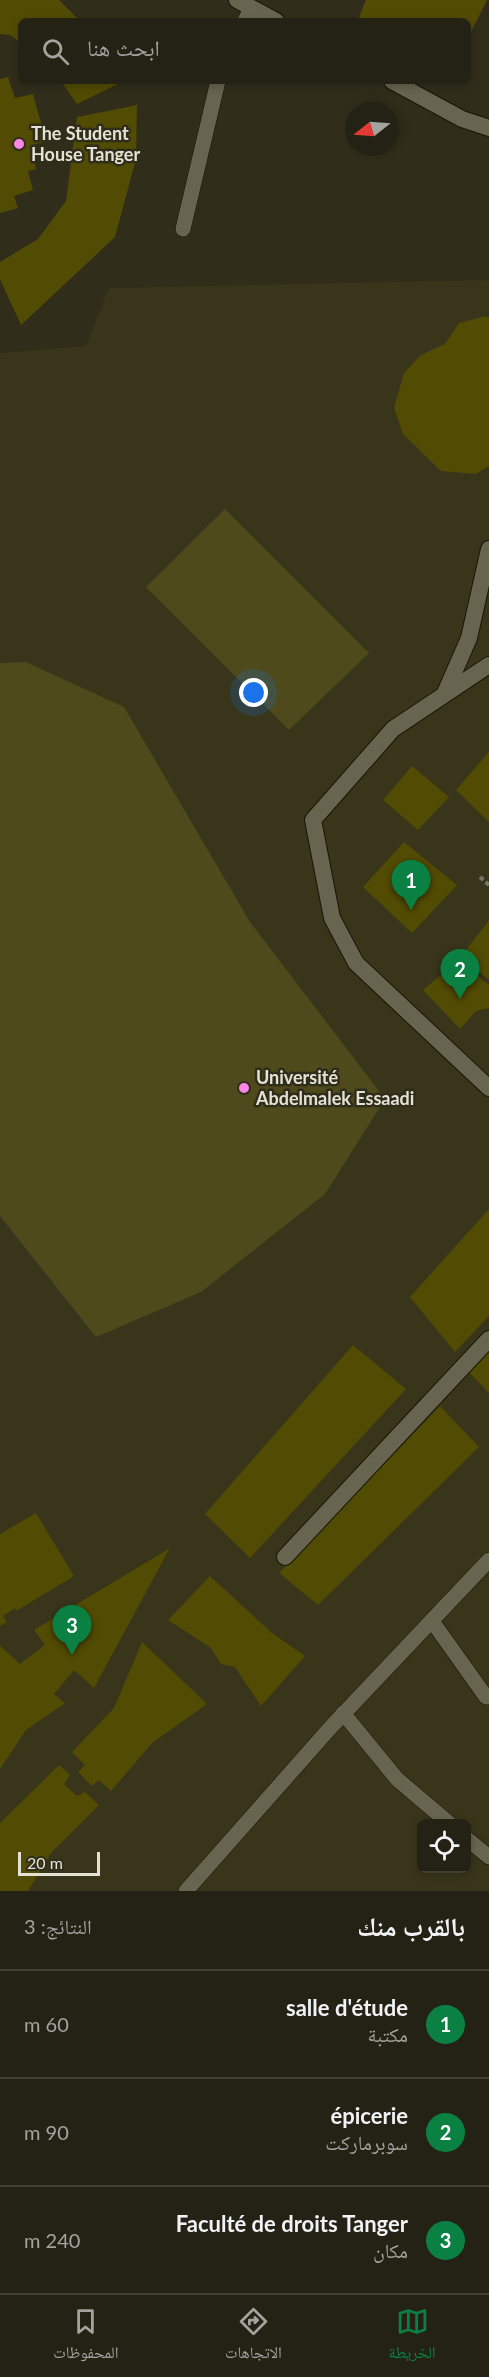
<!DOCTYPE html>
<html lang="ar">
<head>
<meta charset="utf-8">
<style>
	:root { --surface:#242214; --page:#302f22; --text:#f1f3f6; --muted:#a3a4a0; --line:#413f34; --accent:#0b8043 }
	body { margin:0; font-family:Lato,"Noto Naskh Arabic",sans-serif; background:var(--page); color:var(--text); direction:rtl }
	.controls { position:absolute; right:18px; bottom:18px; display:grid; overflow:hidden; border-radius:9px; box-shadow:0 3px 9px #0003 }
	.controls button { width:54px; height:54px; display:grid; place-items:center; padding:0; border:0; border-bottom:2px solid var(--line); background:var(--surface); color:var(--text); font:30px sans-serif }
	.compass { position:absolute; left:345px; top:102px; width:54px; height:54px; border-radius:50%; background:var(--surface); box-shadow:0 3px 9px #0003; rotate:253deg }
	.scale { position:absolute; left:18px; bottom:15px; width:82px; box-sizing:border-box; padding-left:6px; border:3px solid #e3e2d5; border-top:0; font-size:16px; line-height:21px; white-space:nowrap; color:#e3e2d5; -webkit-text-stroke:4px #302e1a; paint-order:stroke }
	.you { position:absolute; left:254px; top:693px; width:21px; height:21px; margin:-15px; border:4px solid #fff; border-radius:50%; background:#1a73e8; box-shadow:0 0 0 9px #1a73e833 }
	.badge { display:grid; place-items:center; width:39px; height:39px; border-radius:50%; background:var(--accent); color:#fff; font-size:20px; font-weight:700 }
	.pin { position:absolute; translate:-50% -50px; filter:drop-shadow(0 2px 3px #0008) }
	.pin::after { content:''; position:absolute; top:32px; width:21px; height:18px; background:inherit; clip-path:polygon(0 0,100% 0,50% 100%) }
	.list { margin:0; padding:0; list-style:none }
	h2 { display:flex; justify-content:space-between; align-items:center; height:78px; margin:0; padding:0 24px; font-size:26px }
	h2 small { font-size:20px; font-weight:400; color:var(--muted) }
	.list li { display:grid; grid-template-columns:39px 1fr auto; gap:18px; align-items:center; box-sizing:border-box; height:108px; padding:0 24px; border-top:2px solid var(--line) }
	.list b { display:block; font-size:22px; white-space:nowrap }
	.list p { margin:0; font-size:20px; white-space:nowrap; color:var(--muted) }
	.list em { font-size:20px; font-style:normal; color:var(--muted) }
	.icon { flex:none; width:33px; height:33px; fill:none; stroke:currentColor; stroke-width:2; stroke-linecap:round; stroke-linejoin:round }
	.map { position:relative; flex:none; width:489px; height:1891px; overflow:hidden; direction:ltr }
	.search { position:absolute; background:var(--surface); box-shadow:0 3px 9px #0003; left:18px; right:18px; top:18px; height:66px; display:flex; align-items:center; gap:15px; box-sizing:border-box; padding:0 21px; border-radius:9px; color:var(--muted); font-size:22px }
	.sheet { height:402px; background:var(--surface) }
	nav { display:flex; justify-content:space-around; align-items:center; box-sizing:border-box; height:84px; border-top:2px solid var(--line); background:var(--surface); font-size:16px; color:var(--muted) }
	nav a { display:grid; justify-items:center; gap:3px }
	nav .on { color:var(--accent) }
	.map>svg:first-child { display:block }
	.built { fill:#38351a; fill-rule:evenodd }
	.green { fill:#4f4a1c }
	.building { fill:#524b04 }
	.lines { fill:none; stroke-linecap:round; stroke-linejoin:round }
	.service-casing { stroke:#181604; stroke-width:16 }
	.minor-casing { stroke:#181604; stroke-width:18 }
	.path { stroke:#787766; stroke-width:4; stroke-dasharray:4.5 3; stroke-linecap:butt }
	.service { stroke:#67654f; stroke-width:15 }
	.minor { stroke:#67654f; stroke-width:16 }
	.poi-dot { fill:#fb87e5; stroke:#302e1a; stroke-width:2 }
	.labels { text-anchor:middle; stroke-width:5; stroke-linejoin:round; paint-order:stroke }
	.poi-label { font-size:18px; font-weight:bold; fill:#e3e2d5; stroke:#302e1a; text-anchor:start }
</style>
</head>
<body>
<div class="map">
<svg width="489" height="1891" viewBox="0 0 489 1891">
	<rect width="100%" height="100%" fill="#302e1a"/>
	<path class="built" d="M489 280V1891H0V353L86 346 109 288ZM422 1824H466V1868H422Z"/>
	<g class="green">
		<path d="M225 509 369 653 289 730 146 587Z"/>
		<path d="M26 662 124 707 250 922 385 1099 325 1194 201 1292 96 1337 0 1216V663Z"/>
	</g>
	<g class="building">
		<path d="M0 0H59L80 21H21V43L10 35 0 34Z"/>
		<path d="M366 0H487L468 38V21H365L359 17Z"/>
		<path d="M8 77 15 98 33 94 46 141 30 146 36 169 28 171 33 190 14 196 18 208 0 213V79Z"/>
		<path d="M61 81H124L77 104Z"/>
		<path d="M137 105 136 159 115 237 21 325 0 279V262L38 239 66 201 77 117Z"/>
		<path d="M486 316 489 318V466L476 474 441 471 403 434 394 408 404 373 421 355 445 344 459 323Z"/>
		<path d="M489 752V822L456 790Z"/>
		<path d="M412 766 449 797 418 830 383 800Z"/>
		<path d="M404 842 457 885 412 933 363 887Z"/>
		<path d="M489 920V980L461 957Z"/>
		<path d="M459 960 489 985V1008L476 1011 460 1029 423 990Z"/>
		<path d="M489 1209V1316L455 1352 410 1297Z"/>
		<path d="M353 1345 406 1389 250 1558 205 1514Z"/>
		<path d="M489 1350V1393L469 1372Z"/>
		<path d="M440 1406 479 1447 318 1605 279 1573Z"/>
		<path d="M36 1513 74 1576 16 1611 15 1608 3 1616 7 1622 0 1626V1534Z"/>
		<path d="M170 1548 94 1688 74 1670 54 1694 65 1703 26 1730 0 1769V1646L20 1664 45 1645 34 1630Z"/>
		<path d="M210 1576 272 1633 305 1656 261 1706 235 1667 221 1664 211 1648 168 1620Z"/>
		<path d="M142 1642 207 1704 152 1743 111 1791 99 1780 92 1786 78 1772 85 1765 72 1752 114 1708Z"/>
		<path d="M59 1765 70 1775 64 1784 77 1796 85 1792 99 1805 51 1853 28 1891H0V1823Z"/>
	</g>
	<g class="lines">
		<defs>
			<g id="service">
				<path d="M245 21 251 8"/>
				<path d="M183 229 218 81"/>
				<path d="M432 1621 486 1697"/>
				<path d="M343 1713 397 1779 450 1824"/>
				<path d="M466 1838 489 1857"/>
				<path d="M186 1891 330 1728 489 1560"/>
			</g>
			<g id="minor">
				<path d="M237 0 276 21"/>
				<path d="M392 81 462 119 489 128"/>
				<path d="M489 665 393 729 313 820 332 918 356 963 489 1088"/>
				<path d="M445 693 469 638 489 549"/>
				<path d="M285 1557 489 1339"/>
			</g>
		</defs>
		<use href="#service" class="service-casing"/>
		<use href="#minor" class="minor-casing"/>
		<path class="path" d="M480 877 489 885"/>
		<use href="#service" class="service"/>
		<use href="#minor" class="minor"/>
	</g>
	<g class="poi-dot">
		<circle cx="19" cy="144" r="6"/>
		<circle cx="244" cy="1088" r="6"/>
	</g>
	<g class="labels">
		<g class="poi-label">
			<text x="31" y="140">The Student<tspan x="31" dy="21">House Tanger</tspan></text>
			<text x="256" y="1084">Université<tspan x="256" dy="21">Abdelmalek Essaadi</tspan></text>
		</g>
	</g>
</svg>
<div class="controls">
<button><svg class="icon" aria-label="locate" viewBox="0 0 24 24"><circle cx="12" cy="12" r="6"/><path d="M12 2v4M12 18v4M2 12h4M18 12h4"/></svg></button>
</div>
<svg class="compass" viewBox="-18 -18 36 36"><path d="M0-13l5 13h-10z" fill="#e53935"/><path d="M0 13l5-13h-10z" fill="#a3a4a0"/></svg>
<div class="scale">20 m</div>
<div class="you"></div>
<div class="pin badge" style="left:411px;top:910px">1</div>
<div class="pin badge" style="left:460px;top:999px">2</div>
<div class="pin badge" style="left:72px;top:1655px">3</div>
<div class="search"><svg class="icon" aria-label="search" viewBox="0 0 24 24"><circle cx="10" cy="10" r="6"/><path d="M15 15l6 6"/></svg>ابحث هنا</div>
</div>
<section class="sheet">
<h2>بالقرب منك<small>النتائج: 3</small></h2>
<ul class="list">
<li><span class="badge">1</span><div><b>salle d'étude</b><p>مكتبة</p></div><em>60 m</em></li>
<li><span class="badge">2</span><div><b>épicerie</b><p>سوبرماركت</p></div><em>90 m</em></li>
<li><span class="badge">3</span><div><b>Faculté de droits Tanger</b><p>مكان</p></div><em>240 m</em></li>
</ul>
</section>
<nav>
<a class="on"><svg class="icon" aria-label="map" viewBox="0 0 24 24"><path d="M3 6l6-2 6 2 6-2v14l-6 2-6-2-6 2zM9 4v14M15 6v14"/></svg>الخريطة</a>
<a><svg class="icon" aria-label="directions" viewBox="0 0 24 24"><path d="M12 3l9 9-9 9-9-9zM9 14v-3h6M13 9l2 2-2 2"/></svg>الاتجاهات</a>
<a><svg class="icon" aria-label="saved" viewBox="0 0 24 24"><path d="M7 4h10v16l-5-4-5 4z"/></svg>المحفوظات</a>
</nav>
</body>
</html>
